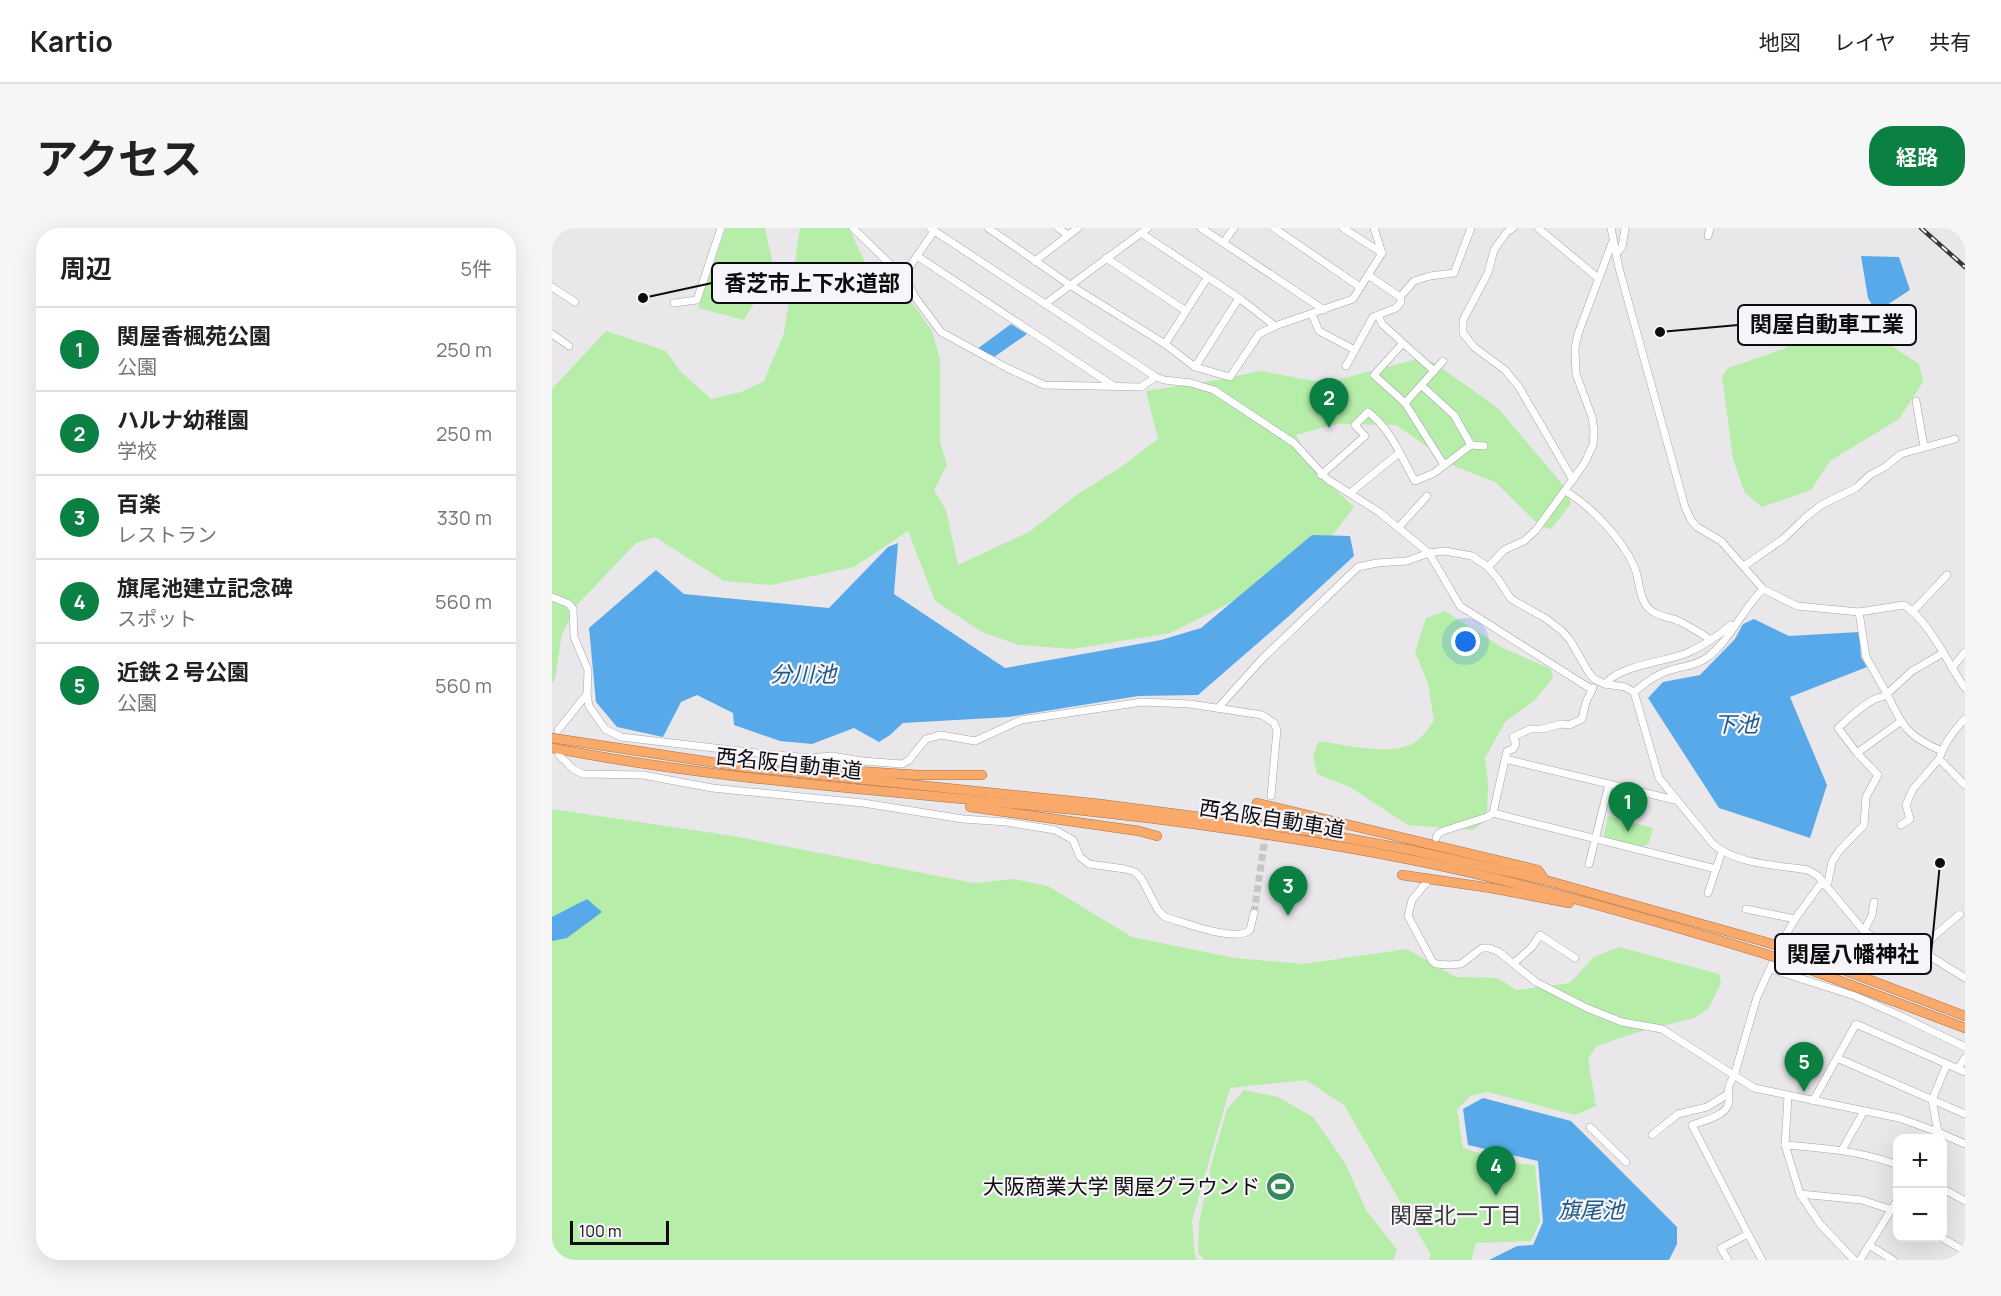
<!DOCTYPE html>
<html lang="ja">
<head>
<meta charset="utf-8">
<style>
	:root { --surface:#fff; --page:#f6f6f6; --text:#222; --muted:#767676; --line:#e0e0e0; --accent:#0b8043 }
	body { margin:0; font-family:Manrope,"Noto Sans JP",sans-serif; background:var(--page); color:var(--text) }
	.controls { position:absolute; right:18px; bottom:18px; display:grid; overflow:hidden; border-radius:12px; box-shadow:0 6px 24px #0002 }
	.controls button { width:54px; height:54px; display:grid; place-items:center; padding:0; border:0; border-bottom:2px solid var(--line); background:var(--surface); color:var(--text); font:30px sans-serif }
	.scale { position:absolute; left:18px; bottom:15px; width:99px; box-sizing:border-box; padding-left:6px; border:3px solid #0d0c0e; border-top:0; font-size:16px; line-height:21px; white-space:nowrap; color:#0d0c0e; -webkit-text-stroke:4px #f7f5f9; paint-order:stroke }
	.you { position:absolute; left:914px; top:414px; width:21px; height:21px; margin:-15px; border:4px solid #fff; border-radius:50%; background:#1a73e8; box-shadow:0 0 0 9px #1a73e833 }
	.badge { display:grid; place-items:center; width:39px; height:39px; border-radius:50%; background:var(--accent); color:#fff; font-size:20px; font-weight:700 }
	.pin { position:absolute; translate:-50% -50px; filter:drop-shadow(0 2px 3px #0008) }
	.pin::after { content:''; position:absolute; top:32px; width:21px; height:18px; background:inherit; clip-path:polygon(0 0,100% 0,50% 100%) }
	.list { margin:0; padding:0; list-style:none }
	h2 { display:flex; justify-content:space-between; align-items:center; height:78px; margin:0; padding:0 24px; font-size:26px }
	h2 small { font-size:20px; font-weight:400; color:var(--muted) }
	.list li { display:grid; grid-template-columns:39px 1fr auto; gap:18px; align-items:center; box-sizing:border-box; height:84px; padding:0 24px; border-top:2px solid var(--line) }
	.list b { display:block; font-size:22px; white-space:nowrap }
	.list p { margin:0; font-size:20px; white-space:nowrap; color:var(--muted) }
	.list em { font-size:20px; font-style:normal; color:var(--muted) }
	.map { position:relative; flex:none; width:1413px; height:1032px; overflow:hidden; border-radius:24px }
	header { display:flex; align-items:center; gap:36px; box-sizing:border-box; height:84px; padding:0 30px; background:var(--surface); border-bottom:2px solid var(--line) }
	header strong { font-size:28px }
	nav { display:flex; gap:33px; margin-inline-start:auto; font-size:21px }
	.intro { display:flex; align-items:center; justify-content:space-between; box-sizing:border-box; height:144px; padding:0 36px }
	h1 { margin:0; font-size:42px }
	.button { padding:15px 27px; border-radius:24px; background:var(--accent); color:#fff; font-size:21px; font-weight:700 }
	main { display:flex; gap:36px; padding:0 36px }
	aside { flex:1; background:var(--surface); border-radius:24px; box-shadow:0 6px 24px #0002 }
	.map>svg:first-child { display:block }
	.green { fill:#b6eda9 }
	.water { fill:#57a9ea }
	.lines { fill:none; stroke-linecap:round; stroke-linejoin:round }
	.minor-tunnel { stroke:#c9c6ca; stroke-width:7; stroke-dasharray:7 3.5; stroke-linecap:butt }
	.minor-casing { stroke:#a6a4a8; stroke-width:8 }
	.highway-casing { stroke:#a6724a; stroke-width:10 }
	.minor { stroke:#fff; stroke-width:7 }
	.highway { stroke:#f9a96a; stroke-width:9 }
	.rail-casing { stroke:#39373a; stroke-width:4.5 }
	.rail { stroke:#f7f5f9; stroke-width:2; stroke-dasharray:7; stroke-linecap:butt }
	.highway-bridge-casing { stroke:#a6724a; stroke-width:10; stroke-linecap:butt }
	.highway-bridge { stroke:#f9a96a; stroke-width:9 }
	.labels { text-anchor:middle; stroke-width:4.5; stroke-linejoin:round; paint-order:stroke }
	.street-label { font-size:21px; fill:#0d0c0e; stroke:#f7f5f9 }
	.poi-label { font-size:21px; fill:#0d0c0e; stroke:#f7f5f9; text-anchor:end }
	.water-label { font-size:22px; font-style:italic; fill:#1d5883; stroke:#f7f5f9 }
	.neighbourhood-label { font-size:22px; fill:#373538; stroke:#f7f5f9 }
	.leader { fill:none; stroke:#0d0c0e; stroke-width:2 }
	.callout-dot { fill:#0d0c0e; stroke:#f7f5f9; stroke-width:2 }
	.callout { fill:#f7f5f9; stroke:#0d0c0e; stroke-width:2 }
	.callout-label { font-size:22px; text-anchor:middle; font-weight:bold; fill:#0d0c0e }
</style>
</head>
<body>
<header>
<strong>Kartio</strong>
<nav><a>地図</a><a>レイヤ</a><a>共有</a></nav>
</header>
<div class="intro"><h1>アクセス</h1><a class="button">経路</a></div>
<main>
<aside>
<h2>周辺<small>5件</small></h2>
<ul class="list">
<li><span class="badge">1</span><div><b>関屋香楓苑公園</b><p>公園</p></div><em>250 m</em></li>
<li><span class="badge">2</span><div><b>ハルナ幼稚園</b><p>学校</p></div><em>250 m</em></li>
<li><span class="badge">3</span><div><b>百楽</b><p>レストラン</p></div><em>330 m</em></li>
<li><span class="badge">4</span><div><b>旗尾池建立記念碑</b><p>スポット</p></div><em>560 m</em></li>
<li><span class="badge">5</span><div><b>近鉄２号公園</b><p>公園</p></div><em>560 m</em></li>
</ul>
</aside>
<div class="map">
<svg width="1413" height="1032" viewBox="0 0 1413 1032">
	<rect width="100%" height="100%" fill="#eae7eb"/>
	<g class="green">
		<path d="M174 0H213L222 42 192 92 146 80Z"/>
		<path d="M248 0H297L314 37 360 75 380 103 388 131V214L395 237 382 262 394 282 406 337 477 304 526 266 569 239 606 211 594 163 665 152 709 143 773 155 865 131 881 134 946 180 1016 263 1019 276 999 301 989 299 943 254 904 239 844 197 784 196 744 207 762 242 802 279 777 312 727 348 674 377 618 405 521 421 467 417 430 404 383 373 356 303 302 339 219 357 172 353 103 309 84 315 24 378 10 406 3 451 0 456V161L54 103 114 123 128 143 159 171 189 164 212 153 232 105Z"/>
		<path d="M1295 108 1335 115 1367 136 1371 154 1347 191 1278 233 1259 262 1210 279 1193 265 1181 231 1170 148 1176 140 1229 122 1241 115Z"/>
		<path d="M893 383 951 420 999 441 1001 450 983 472 953 494 933 530 936 555 935 592 921 602 856 597 798 559 765 546 761 528 767 513C793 517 844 530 866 512 872 507 877 499 882 493L876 456 863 424 874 390Z"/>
		<path d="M0 581 181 608 422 655 462 651 496 658 580 709 683 730 751 736 855 721 904 749 946 750 964 762 1018 755 1042 729 1067 719 1167 746 1169 755 1156 781 1142 790 1083 805 1045 818 1036 831 1044 878 1023 887 936 864 918 868 905 882 911 920 958 935 983 937 988 993 979 1013 924 1015 919 1032H877L879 1027 792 877 754 852 678 860 640 993 643 1029 646 1032H0Z"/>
		<path d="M1056 588 1101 600 1097 615 1089 620 1053 611 1052 607Z"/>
		<path d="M692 862 726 869 761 889 793 935 814 982 845 1022 841 1032H653L646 1025 647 995 659 937 675 881Z"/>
	</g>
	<g class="water">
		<path d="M1309 28 1347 29 1358 62 1324 84 1316 70Z"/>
		<path d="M459 96 475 106 442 129 425 121Z"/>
		<path d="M760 307 798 308 802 328 737 388 646 467 586 468 457 489 351 495 338 507 327 514 302 500 260 516 228 513 182 497 181 485 145 467 129 474 111 509 65 499 44 474 37 400 104 342 132 366 277 380 336 319 346 315 342 366 453 440 609 412 649 400Z"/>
		<path d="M1202 391 1237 408 1307 404 1309 429 1315 439 1238 469 1275 557 1258 610 1167 580 1096 470 1111 454 1148 447 1183 411 1191 396Z"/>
		<path d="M35 671 50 684 15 710 0 713V689Z"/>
		<path d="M931 870 1019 893 1125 999V1016L1117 1032H937L965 1018 981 1017 991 994 986 933 916 917 911 881Z"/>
	</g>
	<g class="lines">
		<path class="minor-tunnel" d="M702 685 719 568"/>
		<defs>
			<g id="minor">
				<path d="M301 0 338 36 352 47 363 69 389 104 455 140 492 157 589 159 604 149"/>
				<path d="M378 0 604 149 612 152 639 155 662 162 742 215 775 251 827 284 877 325 908 378 1039 461"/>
				<path d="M436 0 518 57 613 116 643 139 678 149 707 106 723 98 801 71 830 25 822 0"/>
				<path d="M506 0 516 7"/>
				<path d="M649 0 772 82"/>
				<path d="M722 0 808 59"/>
				<path d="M791 0 830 25"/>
				<path d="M961 0 954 5 942 22 936 45 911 92V105L922 119 953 142 967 159 1021 252"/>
				<path d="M986 0 1046 50"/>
				<path d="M1059 0 1067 40 1133 279 1139 292 1145 299 1169 313 1211 361 1245 378 1307 384 1352 377C1378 394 1395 434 1413 460"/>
				<path d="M589 5 687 70 723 98"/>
				<path d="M1156 8 1158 0"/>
				<path d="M672 14 682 0"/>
				<path d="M1064 26 1070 19 1073 0"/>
				<path d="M365 28 563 159"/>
				<path d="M554 30 634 83"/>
				<path d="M483 33 526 0"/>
				<path d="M352 47 382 3"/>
				<path d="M816 47 848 69"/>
				<path d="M0 59 23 74"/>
				<path d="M122 75 145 72 169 0"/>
				<path d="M493 76 596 0"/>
				<path d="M760 86 767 103 803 122"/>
				<path d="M826 87 830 96 882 143"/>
				<path d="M0 106 17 118"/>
				<path d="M851 115 822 147 853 175 892 237"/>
				<path d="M613 116 655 50"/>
				<path d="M794 138 821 89 844 80 849 74 848 69 862 53 878 48 902 45 919 0"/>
				<path d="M643 139 687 70"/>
				<path d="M869 157 902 187 919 217 932 218"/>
				<path d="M1364 173 1372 219"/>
				<path d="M853 175 891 133"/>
				<path d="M769 247 813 208 803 197 816 184C839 201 849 229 863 253L882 245 919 217"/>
				<path d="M1013 263C1038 277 1070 311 1082 338 1088 351 1086 369 1097 381 1105 389 1118 389 1127 393 1138 399 1149 405 1159 412"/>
				<path d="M798 265 847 225"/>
				<path d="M847 299 875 268"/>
				<path d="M1192 338 1231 311 1253 290 1269 277 1304 260 1318 247 1333 239 1349 226 1403 211"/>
				<path d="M936 339 952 322 972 313 984 302 1032 236 1041 217 1042 203 1040 189 1024 146 1023 120 1026 106 1060 15"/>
				<path d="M0 369 17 376 21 381 22 409 36 442 35 466 37 478 53 501 69 509 213 526 259 530 279 528 310 533 350 536 357 532 374 511 381 509 389 507 423 513 469 492 590 474 638 476 710 487 722 495 725 502 719 568"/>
				<path d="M1361 383 1395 347"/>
				<path d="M1400 440 1413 424"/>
				<path d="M1053 456C1068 437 1113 434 1135 425 1151 418 1166 408 1179 397"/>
				<path d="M1082 464C1091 457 1101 448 1113 444 1128 438 1142 439 1156 429 1179 411 1190 382 1211 361"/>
				<path d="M666 480 710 431 806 339 825 335 855 333 877 325 893 323 920 328 936 339 946 351 959 371 993 390 1010 403 1018 412 1037 445 1042 451 1053 456 1073 459 1082 464 1107 550 1161 616C1186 637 1225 637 1256 642L1266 648 1312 703 1331 715 1349 722 1381 730 1413 750"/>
				<path d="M1413 491C1402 502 1392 516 1387 531L1413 557"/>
				<path d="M6 502 35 466"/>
				<path d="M1390 523C1356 509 1350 498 1335 466L1360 443 1391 425"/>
				<path d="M1305 525 1348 494"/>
				<path d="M7 527 21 541 31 546 91 547 160 560 311 575 411 591 454 594 503 602 521 612 528 629 537 636 573 641 583 644 589 650 606 682 613 689C632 694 683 715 698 702L702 685"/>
				<path d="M953 531 1123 572"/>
				<path d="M941 585 1164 641"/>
				<path d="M1349 597 1358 591 1354 577 1361 561 1387 531"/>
				<path d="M884 610 886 606 891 603 935 589 941 585 955 523 961 521 964 516 961 509 978 501H990L1009 496 1017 497 1030 491 1034 474 1041 460"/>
				<path d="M1037 636 1057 556"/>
				<path d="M874 655 860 672 856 688 880 733 884 736 897 737 909 736 930 720H937L947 724 984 754 1035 780 1070 794 1110 801 1202 860 1347 890 1386 904 1413 916"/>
				<path d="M1272 657 1276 654 1280 634 1287 623 1312 597 1314 569 1326 547 1305 525 1286 500C1296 491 1317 470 1330 469L1335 466 1314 429 1307 384"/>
				<path d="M1156 665 1170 623"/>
				<path d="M1194 681 1243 691"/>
				<path d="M1312 703 1320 687 1322 674"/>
				<path d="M1369 726 1382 708 1408 686"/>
				<path d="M962 735 980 719 988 707 1023 730"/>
				<path d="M1219 741 1303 768 1351 789 1413 819"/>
				<path d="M1285 830 1413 886"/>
				<path d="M1406 841 1413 830"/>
				<path d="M1236 868 1233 917 1248 966 1268 996 1302 1032"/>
				<path d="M1261 873 1304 796 1413 844"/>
				<path d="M1038 899 1074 934"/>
				<path d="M1100 907 1126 886 1155 879 1176 866"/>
				<path d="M1382 910 1386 904 1380 872 1395 836"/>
				<path d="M1233 917C1272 920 1309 923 1346 937"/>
				<path d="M1290 922 1312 883"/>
				<path d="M1390 960 1413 973"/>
				<path d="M1248 966 1310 972 1346 984"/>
				<path d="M1196 1006 1210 1032"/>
				<path d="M1390 1010 1413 1023"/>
				<path d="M1317 1017 1341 1032"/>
				<path d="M1176 1032 1169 1020 1196 1006 1140 897C1152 892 1178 888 1177 871 1176 861 1176 857 1182 848L1205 769 1232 710 1243 691 1270 654"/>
				<path d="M1308 1032 1346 971"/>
			</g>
			<g id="highway">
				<path d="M0 510 191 539 548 576 756 603 859 622 993 652 1210 713"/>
				<path d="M0 520C217 562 438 567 656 598 742 610 828 624 912 643 1012 666 1111 695 1210 725"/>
				<path d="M261 546 271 541 366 547H430"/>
				<path d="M705 575 986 642 993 652"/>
				<path d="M418 579 587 603 605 608"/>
				<path d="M850 647 939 660 1017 675"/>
				<path d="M1247 725 1413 788"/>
				<path d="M1243 736 1413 800"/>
			</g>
		</defs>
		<use href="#minor" class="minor-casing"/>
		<use href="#highway" class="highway-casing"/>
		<use href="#minor" class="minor"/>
		<use href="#highway" class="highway"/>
		<defs>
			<path id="rail" d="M1369 0 1413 39"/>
		</defs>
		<use href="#rail" class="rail-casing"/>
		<use href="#rail" class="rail"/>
		<defs>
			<g id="highway-bridge">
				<path d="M1210 713 1247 725"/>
				<path d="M1210 725 1243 736"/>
			</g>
		</defs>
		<use href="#highway-bridge" class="highway-bridge-casing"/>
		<use href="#highway-bridge" class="highway-bridge"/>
	</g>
	<defs>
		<symbol id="stadium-disc" viewBox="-11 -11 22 22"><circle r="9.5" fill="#35895b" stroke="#f7f5f9"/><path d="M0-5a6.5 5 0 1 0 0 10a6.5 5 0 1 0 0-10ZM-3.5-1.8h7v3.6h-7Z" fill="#fff"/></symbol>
	</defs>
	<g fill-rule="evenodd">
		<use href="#stadium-disc" x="712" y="942" width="33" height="33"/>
	</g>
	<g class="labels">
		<g class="street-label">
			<text transform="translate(237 536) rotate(6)" y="7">西名阪自動車道</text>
			<text transform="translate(720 591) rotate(9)" y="7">西名阪自動車道</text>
		</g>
		<g class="poi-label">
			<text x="708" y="966">大阪商業大学 関屋グラウンド</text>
		</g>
		<g class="water-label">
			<text x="251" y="454">分川池</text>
			<text x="1184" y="504">下池</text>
			<text x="1039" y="990">旗尾池</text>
		</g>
		<g class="neighbourhood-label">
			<text x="904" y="995">関屋北一丁目</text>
		</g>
	</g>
	<path class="leader" d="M91 70L160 55M1108 104L1186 97M1388 635L1379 726"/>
	<g class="callout-dot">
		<circle cx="91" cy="70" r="6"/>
		<circle cx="1108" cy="104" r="6"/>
		<circle cx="1388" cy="635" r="6"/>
	</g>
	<g class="callout">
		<rect x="160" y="35" width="200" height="40" rx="6"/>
		<rect x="1186" y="77" width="178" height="40" rx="6"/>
		<rect x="1223" y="706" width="156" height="40" rx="6"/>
	</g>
	<g class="callout-label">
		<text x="260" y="63">香芝市上下水道部</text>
		<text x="1275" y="104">関屋自動車工業</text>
		<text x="1301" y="734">関屋八幡神社</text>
	</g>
</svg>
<div class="controls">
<button>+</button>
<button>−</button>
</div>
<div class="scale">100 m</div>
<div class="you"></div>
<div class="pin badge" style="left:1076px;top:604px">1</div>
<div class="pin badge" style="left:777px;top:200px">2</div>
<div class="pin badge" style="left:736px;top:688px">3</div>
<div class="pin badge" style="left:944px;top:968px">4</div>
<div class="pin badge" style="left:1252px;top:864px">5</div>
</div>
</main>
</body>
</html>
